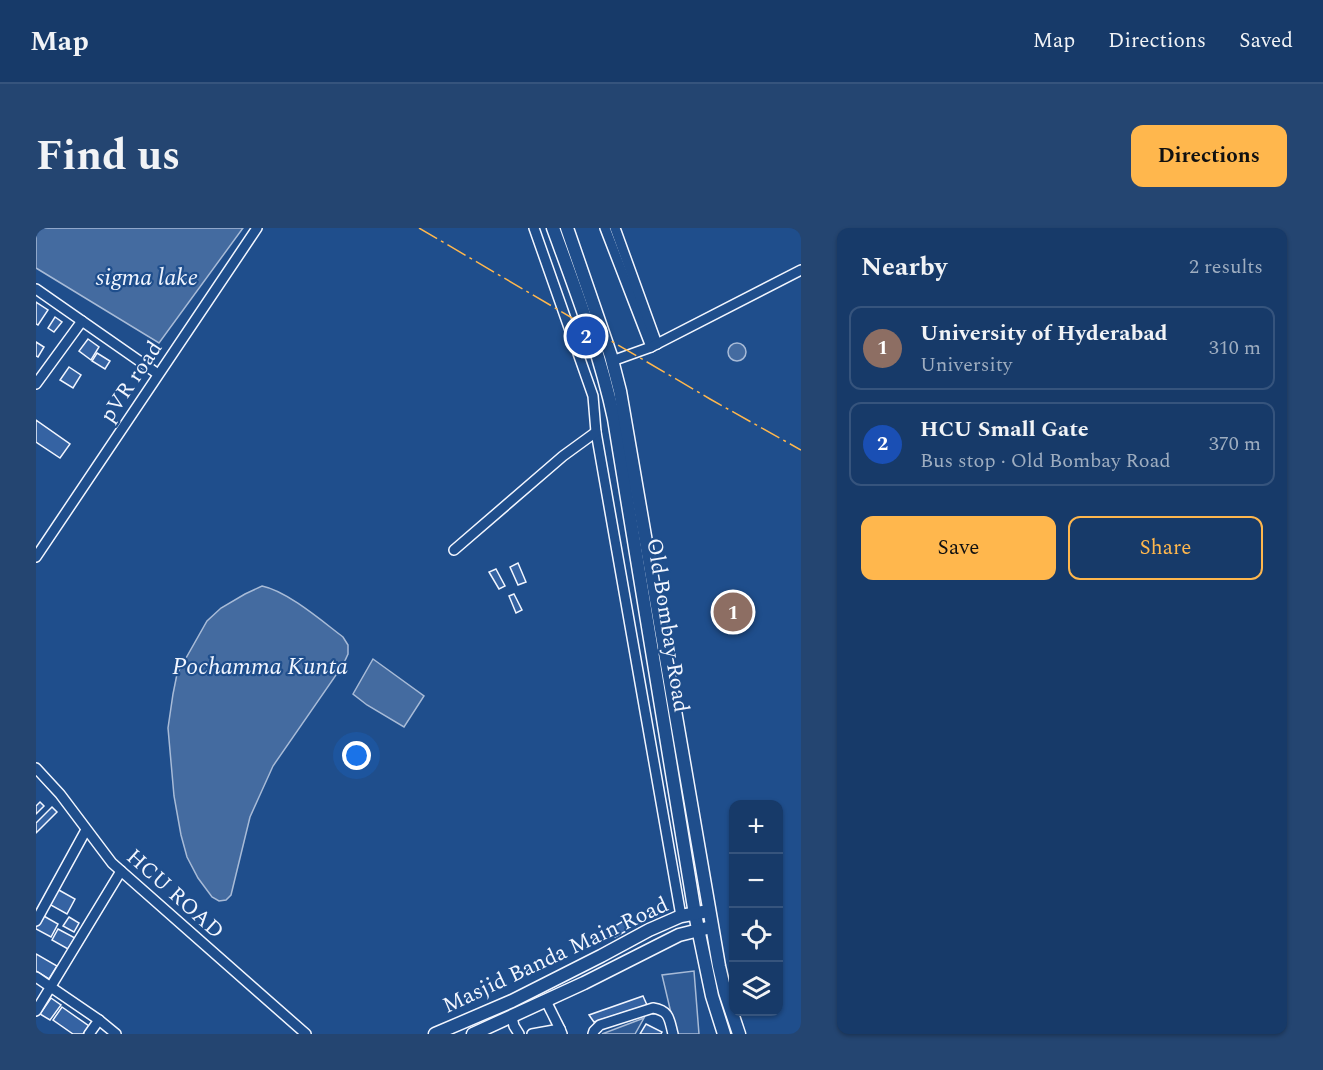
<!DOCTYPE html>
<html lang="en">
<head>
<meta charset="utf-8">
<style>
	:root { --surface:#173a69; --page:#244571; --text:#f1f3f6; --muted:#9eadc0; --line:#36547d; --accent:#ffb74d }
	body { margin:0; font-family:Spectral,serif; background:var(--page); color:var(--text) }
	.controls { position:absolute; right:18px; bottom:18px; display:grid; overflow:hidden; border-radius:12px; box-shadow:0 2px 4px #0004 }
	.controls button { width:54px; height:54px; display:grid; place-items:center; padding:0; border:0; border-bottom:2px solid var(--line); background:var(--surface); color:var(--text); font:30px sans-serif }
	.you { position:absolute; left:321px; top:528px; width:21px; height:21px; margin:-15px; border:4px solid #fff; border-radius:50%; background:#1a73e8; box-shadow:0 0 0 9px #1a73e833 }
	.badge { display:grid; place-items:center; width:39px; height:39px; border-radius:50%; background:var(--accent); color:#fff; font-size:20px; font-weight:700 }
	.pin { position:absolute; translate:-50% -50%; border:3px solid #fff; box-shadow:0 2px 6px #0006 }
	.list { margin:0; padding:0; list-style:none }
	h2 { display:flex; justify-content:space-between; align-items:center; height:78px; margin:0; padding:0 24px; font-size:26px }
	h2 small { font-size:20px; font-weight:400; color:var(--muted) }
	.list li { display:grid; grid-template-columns:39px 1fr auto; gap:18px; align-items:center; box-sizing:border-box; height:84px; margin:0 12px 12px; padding:0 12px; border:2px solid var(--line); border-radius:12px }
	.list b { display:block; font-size:22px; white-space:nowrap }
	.list p { margin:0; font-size:20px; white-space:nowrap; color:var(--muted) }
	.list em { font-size:20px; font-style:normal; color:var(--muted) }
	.actions { display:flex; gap:12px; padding:18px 24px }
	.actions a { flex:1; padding:14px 0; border:2px solid var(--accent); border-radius:12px; text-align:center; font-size:21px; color:var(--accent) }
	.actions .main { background:var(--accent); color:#111 }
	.icon { flex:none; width:33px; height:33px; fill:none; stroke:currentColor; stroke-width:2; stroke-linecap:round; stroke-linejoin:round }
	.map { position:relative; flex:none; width:765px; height:806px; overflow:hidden; border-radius:12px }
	header { display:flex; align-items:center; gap:36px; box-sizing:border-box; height:84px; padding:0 30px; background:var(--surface); border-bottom:2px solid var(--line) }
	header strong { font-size:28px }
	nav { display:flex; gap:33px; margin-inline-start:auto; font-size:21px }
	.intro { display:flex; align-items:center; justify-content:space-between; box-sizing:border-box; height:144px; padding:0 36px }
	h1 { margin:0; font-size:42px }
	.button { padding:15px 27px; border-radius:12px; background:var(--accent); color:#111; font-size:21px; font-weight:700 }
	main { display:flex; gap:36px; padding:0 36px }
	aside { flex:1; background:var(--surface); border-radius:12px; box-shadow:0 2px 4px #0004 }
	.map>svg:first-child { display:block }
	.built { fill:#305b95; stroke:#a8bbd7; stroke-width:1.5 }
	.water { fill:#446ba0; stroke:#a8bbd7; stroke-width:1.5 }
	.building { fill:#3563a3; stroke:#f2f6ff; stroke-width:1.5 }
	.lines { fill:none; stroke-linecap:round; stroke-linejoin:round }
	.minor-casing { stroke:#f2f6ff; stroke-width:12 }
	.major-casing { stroke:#f2f6ff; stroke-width:15 }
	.minor { stroke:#1f4e8c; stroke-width:9 }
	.major { stroke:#1f4e8c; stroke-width:12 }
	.power { stroke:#ffb74d; stroke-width:1.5; stroke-dasharray:21 4.5 3 4.5; stroke-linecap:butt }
	.labels { text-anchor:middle; stroke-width:4.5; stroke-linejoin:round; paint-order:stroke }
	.street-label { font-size:22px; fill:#f2f6ff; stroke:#1f4e8c }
	.water-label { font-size:24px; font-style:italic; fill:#f2f6ff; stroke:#1f4e8c }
</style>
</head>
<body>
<header>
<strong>Map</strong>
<nav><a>Map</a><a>Directions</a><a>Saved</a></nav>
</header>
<div class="intro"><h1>Find us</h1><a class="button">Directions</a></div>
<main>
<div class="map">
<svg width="765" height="806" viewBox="0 0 765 806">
	<rect width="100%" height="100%" fill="#1f4e8c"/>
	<g class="built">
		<path d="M658 743 663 806H640L626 747Z"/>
		<path d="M608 790 599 806H566Z"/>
	</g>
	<g class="water">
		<path d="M0 0H207L123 115 0 40Z"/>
		<circle cx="701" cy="124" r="9"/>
		<path d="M226 358C251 363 286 393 307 409L312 417V426L307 437 237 538 223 569 214 589 195 667 190 672 183 673 176 669 162 650 151 629 145 607 138 568 132 500 137 466 141 446 171 393 185 380 209 366Z"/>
		<path d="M337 431 388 468 368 499 331 477 317 466Z"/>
	</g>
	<g class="building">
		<path d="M0 74 12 82 2 97 0 96Z"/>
		<path d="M19 89 26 94 18 104 12 100Z"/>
		<path d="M52 111 63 119 55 132 43 123Z"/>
		<path d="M0 114 8 119 2 129 0 128Z"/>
		<path d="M61 125 74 133 69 141 56 133Z"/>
		<path d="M33 139 45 147 37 160 24 152Z"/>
		<path d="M0 192 34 216 24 230 0 214Z"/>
		<path d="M482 335 490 354 482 357 474 339Z"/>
		<path d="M460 341 469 358 463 361 453 344Z"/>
		<path d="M478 366 486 382 480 385 473 368Z"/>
		<path d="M4 574 8 578 0 586V578Z"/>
		<path d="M16 579 21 584 0 605V595Z"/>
		<path d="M21 661 39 671 31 686 13 676Z"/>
		<path d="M6 687 22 696 15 709 0 701V697Z"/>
		<path d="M33 689 43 695 38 704 27 698Z"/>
		<path d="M589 692 594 701 579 709 574 701Z"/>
		<path d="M22 701 39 710 32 721 16 712Z"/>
		<path d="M0 726 21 738 13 751 0 743Z"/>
		<path d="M607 768 611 777 558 794 553 787Z"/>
		<path d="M15 770 25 777 14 792 4 786Z"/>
		<path d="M26 779 53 798 47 806H37L17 792Z"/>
		<path d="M610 796 626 804 625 806H604Z"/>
	</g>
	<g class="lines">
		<defs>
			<g id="minor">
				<path d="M498 0 557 168 560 204 645 688"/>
				<path d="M569 0 615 119"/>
				<path d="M579 0 621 116"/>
				<path d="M0 61 122 146"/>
				<path d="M576 133 615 119 765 42"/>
				<path d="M0 156 46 93"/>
				<path d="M418 322 527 228 560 204"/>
				<path d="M0 329 221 0"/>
				<path d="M0 540 24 566 76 635 270 806"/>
				<path d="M0 693 50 602"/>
				<path d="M0 749 63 792 80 806"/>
				<path d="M510 773 524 801"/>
				<path d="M0 783 85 643"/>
				<path d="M476 789 478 798 483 806"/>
				<path d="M53 806 63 792"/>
				<path d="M496 806 524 801 526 806"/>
				<path d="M557 806 558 803 564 797 617 780C634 783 633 791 637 806"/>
			</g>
			<g id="major">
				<path d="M517 0C540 63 564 125 578 191L659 686 676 768 688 806"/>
				<path d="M531 0 575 128 584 163 683 738 689 764 703 806"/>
				<path d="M399 806 476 773 565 728 613 702 645 688 667 684"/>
				<path d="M437 806 548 755 643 707 671 700"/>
			</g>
		</defs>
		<use href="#minor" class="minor-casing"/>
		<use href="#major" class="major-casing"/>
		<use href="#minor" class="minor"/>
		<use href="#major" class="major"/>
		<path class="power" d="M383 0 674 171 765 222"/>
	</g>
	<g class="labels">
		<g class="street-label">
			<text transform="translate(94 153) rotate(-56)" y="8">pVR road</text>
			<text transform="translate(633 397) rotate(81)" y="8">Old Bombay Road</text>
			<text transform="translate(140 665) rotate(42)" y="8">HCU ROAD</text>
			<text transform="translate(519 726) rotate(-25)" y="8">Masjid Banda Main Road</text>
		</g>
		<g class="water-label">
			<text x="111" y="57">sigma lake</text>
			<text x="224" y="446">Pochamma Kunta</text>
		</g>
	</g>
</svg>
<div class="controls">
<button>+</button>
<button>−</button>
<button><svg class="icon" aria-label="locate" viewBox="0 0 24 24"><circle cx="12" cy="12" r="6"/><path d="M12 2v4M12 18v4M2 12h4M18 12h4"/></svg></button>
<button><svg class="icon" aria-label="layers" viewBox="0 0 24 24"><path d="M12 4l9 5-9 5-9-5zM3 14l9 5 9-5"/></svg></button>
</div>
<div class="you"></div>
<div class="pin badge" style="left:697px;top:384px;background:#8d6e63">1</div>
<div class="pin badge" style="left:550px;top:108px;background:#1a4fb4">2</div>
</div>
<aside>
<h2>Nearby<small>2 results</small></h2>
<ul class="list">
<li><span class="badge" style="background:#8d6e63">1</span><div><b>University of Hyderabad</b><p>University</p></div><em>310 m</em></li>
<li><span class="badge" style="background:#1a4fb4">2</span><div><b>HCU Small Gate</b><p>Bus stop · Old Bombay Road</p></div><em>370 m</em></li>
</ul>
<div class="actions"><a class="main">Save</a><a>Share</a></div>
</aside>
</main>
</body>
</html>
